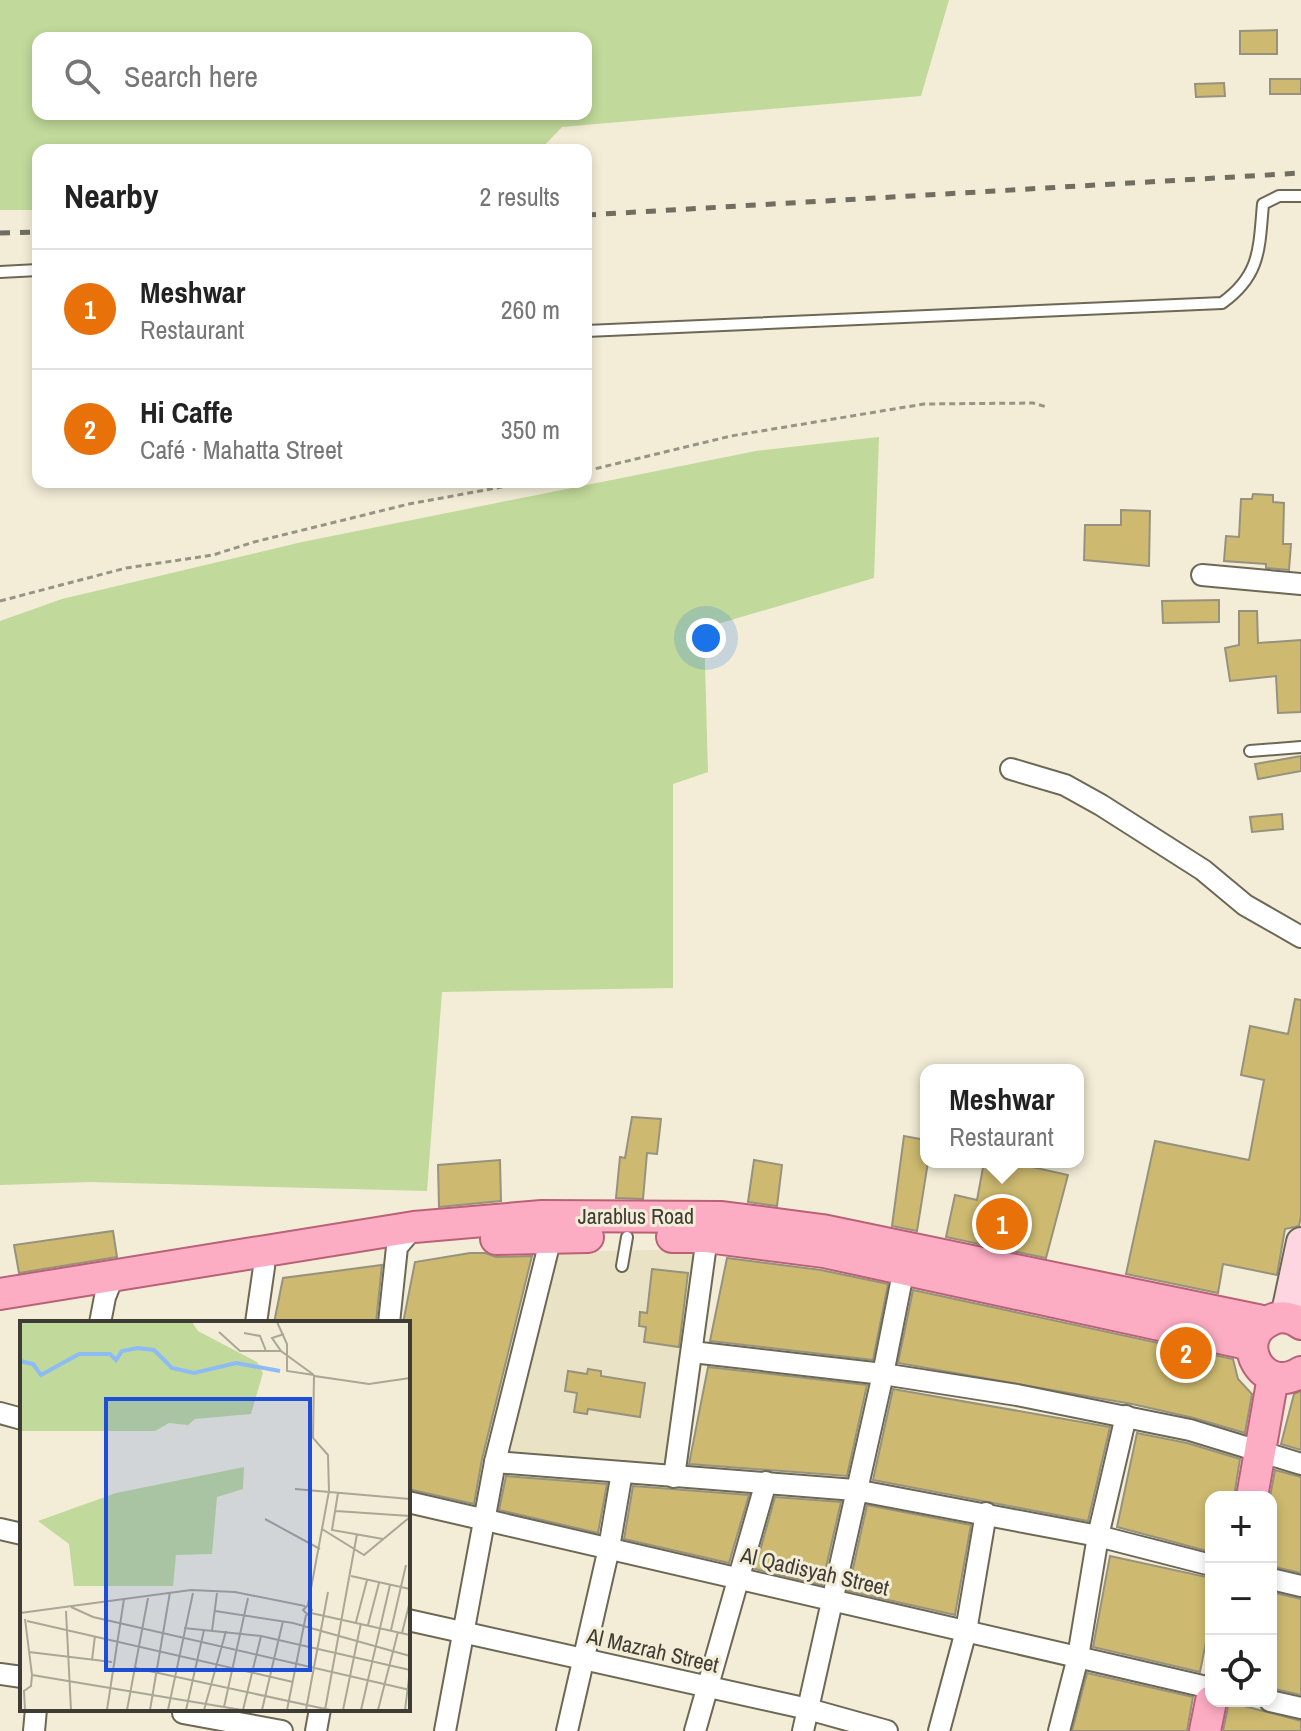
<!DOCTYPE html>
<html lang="en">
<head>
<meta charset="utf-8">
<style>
	:root { --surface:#fff; --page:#f6f6f6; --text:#222; --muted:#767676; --line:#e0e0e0; --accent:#2563eb }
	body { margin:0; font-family:"Archivo Narrow",sans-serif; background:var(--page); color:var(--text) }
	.controls { position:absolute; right:24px; bottom:24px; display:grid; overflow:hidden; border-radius:16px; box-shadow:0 4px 12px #0003 }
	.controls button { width:72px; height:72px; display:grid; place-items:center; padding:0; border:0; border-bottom:2px solid var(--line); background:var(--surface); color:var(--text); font:40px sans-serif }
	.you { position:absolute; left:706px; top:638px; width:28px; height:28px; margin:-20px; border:6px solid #fff; border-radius:50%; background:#1a73e8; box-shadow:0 0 0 12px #1a73e833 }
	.badge { display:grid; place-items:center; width:52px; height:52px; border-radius:50%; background:var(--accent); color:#fff; font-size:26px; font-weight:700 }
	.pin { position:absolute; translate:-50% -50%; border:4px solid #fff; box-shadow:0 2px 8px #0006 }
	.popup { position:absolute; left:920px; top:1064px; width:164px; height:104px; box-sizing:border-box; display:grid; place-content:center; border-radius:16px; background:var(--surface); filter:drop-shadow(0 2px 6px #0005); font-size:26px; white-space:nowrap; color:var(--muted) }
	.popup b { font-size:30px; color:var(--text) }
	.popup::after { content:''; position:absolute; left:50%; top:100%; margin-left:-16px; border:16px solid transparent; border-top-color:var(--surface) }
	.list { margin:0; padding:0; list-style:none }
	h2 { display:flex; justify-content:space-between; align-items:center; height:104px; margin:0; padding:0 32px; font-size:34px }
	h2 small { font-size:26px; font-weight:400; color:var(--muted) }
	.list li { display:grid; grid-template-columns:52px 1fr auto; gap:24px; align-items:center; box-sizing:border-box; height:120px; padding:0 32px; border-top:2px solid var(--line) }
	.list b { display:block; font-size:30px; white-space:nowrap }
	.list p { margin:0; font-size:26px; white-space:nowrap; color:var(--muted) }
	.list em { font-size:26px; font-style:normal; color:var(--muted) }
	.icon { flex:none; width:44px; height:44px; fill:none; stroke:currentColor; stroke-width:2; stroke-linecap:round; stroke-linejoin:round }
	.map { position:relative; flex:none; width:1301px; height:1731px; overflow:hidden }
	.search { position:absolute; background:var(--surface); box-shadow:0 4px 12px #0003; left:32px; top:32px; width:560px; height:88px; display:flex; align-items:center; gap:20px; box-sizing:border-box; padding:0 28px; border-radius:16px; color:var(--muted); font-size:30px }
	.panel { position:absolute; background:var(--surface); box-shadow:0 4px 12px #0003; left:32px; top:144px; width:560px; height:344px; border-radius:16px }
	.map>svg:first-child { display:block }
	.built { fill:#eae2c5 }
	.green { fill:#c1d99a; fill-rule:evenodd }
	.building { fill:#cdba70; stroke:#97927e; stroke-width:2 }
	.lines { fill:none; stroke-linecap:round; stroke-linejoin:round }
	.service-casing { stroke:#6d6855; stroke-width:14 }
	.minor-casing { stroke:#6d6855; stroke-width:24 }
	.secondary-casing { stroke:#6d6855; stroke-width:32 }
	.primary-casing { stroke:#b96277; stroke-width:34 }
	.path { stroke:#989485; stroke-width:3; stroke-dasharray:6 4; stroke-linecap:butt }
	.service { stroke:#fff; stroke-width:10 }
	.minor { stroke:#fff; stroke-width:20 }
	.secondary { stroke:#fed6e1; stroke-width:28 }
	.primary { stroke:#fdadc3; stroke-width:30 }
	.rail { stroke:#706d61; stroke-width:5; stroke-dasharray:10 10; stroke-linecap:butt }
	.labels { text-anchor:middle; stroke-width:6; stroke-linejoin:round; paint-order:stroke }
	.street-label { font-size:22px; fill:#3e3c34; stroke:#f3edd7 }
	.inset-river { fill:none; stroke:#8dbbf5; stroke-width:4 }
	.inset-road { fill:none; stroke:#aba696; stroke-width:2 }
	.view { fill:#1d4ed8; fill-opacity:0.15; stroke:#1d4ed8; stroke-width:4 }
	.inset-edge { fill:none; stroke:#3e3c34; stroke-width:4 }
</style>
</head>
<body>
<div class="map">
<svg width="1301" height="1731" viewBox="0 0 1301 1731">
	<rect width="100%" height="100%" fill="#f3edd7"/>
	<path class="built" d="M698 1249 666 1470 510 1454 556 1252Z"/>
	<g class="green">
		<path d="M0 0H949L921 96 562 127 540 150H38V210H0ZM38 38H586V114H38Z"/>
		<path d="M879 437 874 578 704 628 708 772 673 784V988L442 992 427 1191 90 1182 0 1185V621L62 599 302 542 756 451Z"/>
	</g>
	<g class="building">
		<path d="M1277 30V54H1240V31Z"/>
		<rect x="1270" y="79" width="31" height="15"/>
		<path d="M1224 83 1225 96 1196 97 1195 84Z"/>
		<path d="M1253 494 1273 495V502L1284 503 1283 544H1291L1289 570 1266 568V564L1224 561 1226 536 1239 537 1241 499H1252Z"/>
		<path d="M1121 510 1150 511 1149 566 1084 560 1085 525H1121Z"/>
		<path d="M1219 600V622L1163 623 1162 601Z"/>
		<path d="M1239 611H1257L1258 643 1301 640V712L1278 713 1276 676 1230 681 1225 648 1239 645Z"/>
		<path d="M1301 756V771L1258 779 1255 764Z"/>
		<path d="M1282 814 1283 829 1252 832 1250 817Z"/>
		<path d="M1295 999 1301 1000V1216L1299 1226 1285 1229 1277 1275 1223 1264 1218 1293 1126 1274 1155 1141 1249 1160 1264 1080 1241 1075 1250 1026 1288 1034Z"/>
		<path d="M632 1117 661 1119 657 1154 647 1153 643 1199 616 1198 620 1157 625 1158Z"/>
		<path d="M904 1136 926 1140 928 1162 917 1231 892 1226Z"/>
		<path d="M500 1160 501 1201 439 1207 438 1165Z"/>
		<path d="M754 1160 782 1165 777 1206 748 1202Z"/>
		<path d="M984 1162H1009L1068 1175 1046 1258 946 1237 955 1195 977 1200Z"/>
		<path d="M113 1231 117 1257 19 1273 14 1245Z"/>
		<path d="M470 1253H485L496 1257 532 1256 482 1459 474 1504 408 1489V1323H403L415 1262Z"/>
		<path d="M727 1258 821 1270 888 1284 873 1360 710 1341Z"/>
		<path d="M382 1265 376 1323H274L283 1278Z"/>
		<path d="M652 1269 688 1273 679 1347 644 1342 646 1327 639 1326 640 1312 647 1313Z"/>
		<path d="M913 1290 1233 1359 1238 1379 1252 1394 1245 1433 1194 1418 1132 1404 898 1363Z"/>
		<path d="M708 1367 867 1385 847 1476 689 1464Z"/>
		<path d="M588 1369 601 1371V1376L645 1383 640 1417 588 1409 587 1414 574 1412 577 1393 565 1391 568 1371 587 1374Z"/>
		<path d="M893 1389 1110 1427 1088 1521 873 1480Z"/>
		<path d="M1301 1391V1450L1281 1444 1294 1394Z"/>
		<path d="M1137 1433 1187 1443 1240 1459 1234 1497H1211V1552L1117 1527Z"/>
		<path d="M1275 1470 1301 1477V1573L1271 1566 1270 1497Z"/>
		<path d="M506 1476 607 1484 598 1533 499 1510Z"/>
		<path d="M633 1486 749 1495 729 1563 624 1539Z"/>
		<path d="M775 1497 841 1502 822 1585 755 1569Z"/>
		<path d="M867 1505 971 1525 955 1615 848 1591Z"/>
		<path d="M1110 1556 1211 1578V1617L1200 1672 1093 1647Z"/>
		<path d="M1271 1592 1301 1599V1695L1271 1688Z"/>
		<path d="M1087 1673 1193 1697 1187 1731H1072Z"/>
		<path d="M1229 1702 1301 1721V1731H1223Z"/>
	</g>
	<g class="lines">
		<defs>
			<g id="service">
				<path d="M0 272 38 270"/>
				<path d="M586 331 1222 303C1261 275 1259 248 1263 204L1279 196H1301"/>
				<path d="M1250 751 1301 747"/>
				<path d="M622 1266 627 1237"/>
			</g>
			<g id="minor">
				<path d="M1202 575 1301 584"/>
				<path d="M1011 769 1065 785 1101 805 1203 870 1245 905 1301 937"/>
				<path d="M100 1323 105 1297 113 1277"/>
				<path d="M256 1323 264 1267"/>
				<path d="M389 1323 397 1247 414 1227"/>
				<path d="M692 1352 883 1374 1017 1395 1190 1430 1301 1464"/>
				<path d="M0 1413 22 1419"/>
				<path d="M495 1462 855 1490 1098 1536 1211 1565"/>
				<path d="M674 1477 707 1237"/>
				<path d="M408 1502 1211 1688"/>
				<path d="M0 1529 22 1534"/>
				<path d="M1271 1579 1301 1586"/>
				<path d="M408 1620 808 1709 887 1731"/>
				<path d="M0 1674 22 1677"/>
				<path d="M1270 1701 1301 1708"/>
				<path d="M183 1713 282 1731"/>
				<path d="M34 1731 36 1709"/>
				<path d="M316 1731 320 1709"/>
				<path d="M445 1731 495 1462 551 1237"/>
				<path d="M567 1731 609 1548 622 1472"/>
				<path d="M695 1731 766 1482"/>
				<path d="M803 1731 883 1374 904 1268"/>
				<path d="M939 1731 966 1631 986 1513"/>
				<path d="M1059 1731 1078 1657 1098 1536 1126 1416"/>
			</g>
			<path id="secondary" d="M1285 1317 1301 1242"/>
			<g id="primary">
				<path d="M672 1237H707L824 1252 1252 1345"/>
				<path d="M496 1239 588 1237"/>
				<path d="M0 1294 414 1227 542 1216 722 1217 822 1230 1267 1322"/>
				<path d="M1301 1324C1292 1317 1281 1315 1271 1320 1231 1338 1262 1397 1301 1372"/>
				<path d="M1252 1497 1273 1377"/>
				<path d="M1205 1731 1211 1701"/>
			</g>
		</defs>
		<use href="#service" class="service-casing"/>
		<use href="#minor" class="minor-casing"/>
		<use href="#secondary" class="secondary-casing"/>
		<use href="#primary" class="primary-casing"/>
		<g class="path">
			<path d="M586 471 731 436 924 404 1033 403 1047 407"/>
			<path d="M0 601 126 568 213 555 254 542 409 504 529 482"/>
		</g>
		<use href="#service" class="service"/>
		<use href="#minor" class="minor"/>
		<use href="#secondary" class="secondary"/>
		<use href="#primary" class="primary"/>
		<g class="rail">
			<path d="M586 215 1301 173"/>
			<path d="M0 233 38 232"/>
		</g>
	</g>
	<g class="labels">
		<g class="street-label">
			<text x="636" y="1224">Jarablus Road</text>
			<text transform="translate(815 1571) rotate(13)" y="8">Al Qadisyah Street</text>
			<text transform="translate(653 1650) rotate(13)" y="8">Al Mazrah Street</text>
		</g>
	</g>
	<g transform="translate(20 1321)">
		<rect width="390" height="390" fill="#f3edd7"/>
		<path d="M0 1H172L178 10 237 41 243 52 231 93 175 98 168 104 149 102 135 110H0ZM224 146 223 168 197 176 192 233 156 234 153 265H54L49 223 18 200 96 172Z" fill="#c1d99a"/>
		<path class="inset-river" d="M0 40 13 43 21 54 59 33H90L96 39 102 30 117 27 134 29 152 47 174 52 216 42 260 50"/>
		<path class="inset-road" d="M257 1 267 23V50L294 54M199 11 220 30H261M224 12 240 15 246 30M264 13 252 17 261 30 294 54M275 168 390 178M318 172 312 209 363 218M316 190 390 195M245 198 300 228M302 208 344 234 390 196M331 255 390 268M288 284 292 289 288 294 283 289 288 284 309 170 308 134 293 117 294 55 349 63 390 57M51 286 73 296 390 369M46 290 51 389M195 290 273 302 390 335M0 292 171 269 215 271 285 285M291 292 390 314M5 298 12 354 11 365 4 370 5 389M7 300 273 361M336 301 347 259M348 304 359 262M164 307 241 315 390 349M371 309 386 244M192 310 197 272M382 312 390 280M9 331 92 341M72 339 75 315M115 347 310 389M12 354 222 389M204 386 228 277M87 389 104 278M107 389 128 277M130 389 150 271M148 389 173 272M166 389 184 309M184 389 206 310M223 389 241 315M242 389 263 300M267 389 286 294M286 389 308 271M305 389 337 213M323 389 341 302M341 389 370 264M358 389 378 311M385 389 390 349"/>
		<path class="view" d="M86 78H290V349H86Z"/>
		<rect width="390" height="390" class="inset-edge"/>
	</g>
</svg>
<div class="controls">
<button>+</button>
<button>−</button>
<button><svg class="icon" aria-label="locate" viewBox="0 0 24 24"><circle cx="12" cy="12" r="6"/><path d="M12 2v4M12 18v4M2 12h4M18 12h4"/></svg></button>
</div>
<div class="you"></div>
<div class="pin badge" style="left:1002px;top:1224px;background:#e8710a">1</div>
<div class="popup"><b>Meshwar</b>Restaurant</div>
<div class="pin badge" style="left:1186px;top:1353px;background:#e8710a">2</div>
<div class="search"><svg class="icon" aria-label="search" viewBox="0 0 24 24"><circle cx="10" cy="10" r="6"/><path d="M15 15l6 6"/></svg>Search here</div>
<section class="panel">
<h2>Nearby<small>2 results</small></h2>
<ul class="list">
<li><span class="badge" style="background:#e8710a">1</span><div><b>Meshwar</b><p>Restaurant</p></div><em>260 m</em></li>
<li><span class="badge" style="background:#e8710a">2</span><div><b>Hi Caffe</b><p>Café · Mahatta Street</p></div><em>350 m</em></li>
</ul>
</section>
</div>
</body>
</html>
